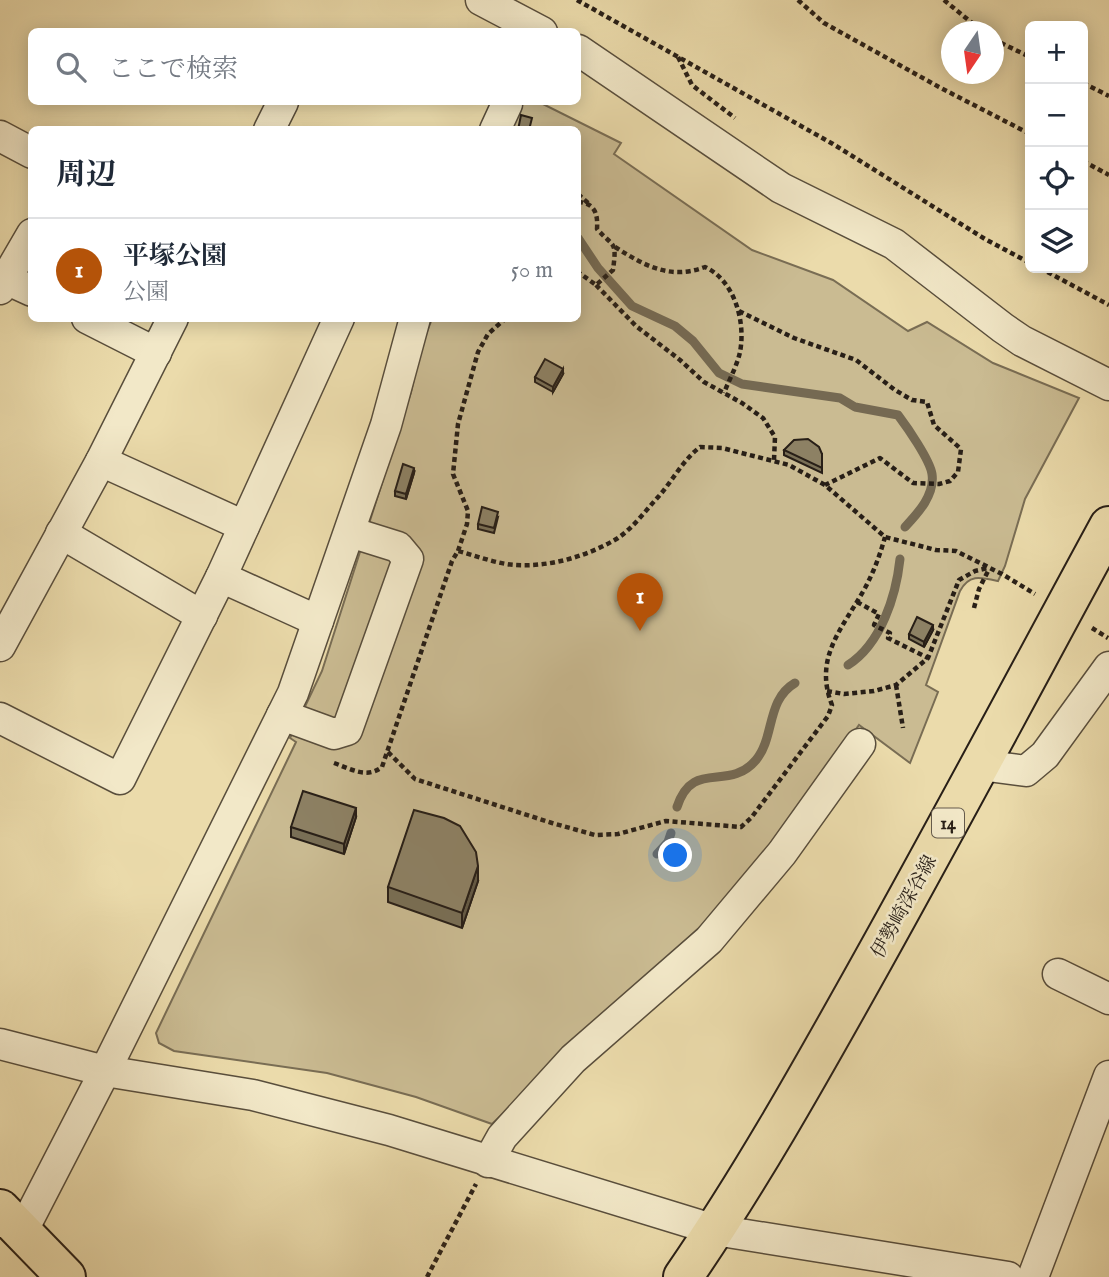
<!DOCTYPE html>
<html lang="ja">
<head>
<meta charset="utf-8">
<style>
	:root { --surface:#fff; --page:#f6f6f7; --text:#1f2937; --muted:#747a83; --line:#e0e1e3; --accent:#b45309 }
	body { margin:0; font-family:"IM FELL English","Noto Serif JP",serif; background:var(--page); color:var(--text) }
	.controls { position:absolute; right:21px; top:21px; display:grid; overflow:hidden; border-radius:10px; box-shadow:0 4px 18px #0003 }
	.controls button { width:63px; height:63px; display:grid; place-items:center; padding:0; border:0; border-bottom:2px solid var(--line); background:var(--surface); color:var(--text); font:35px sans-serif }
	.compass { position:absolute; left:941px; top:21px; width:63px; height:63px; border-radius:50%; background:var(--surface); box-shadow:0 4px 18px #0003; rotate:193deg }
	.you { position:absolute; left:676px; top:856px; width:24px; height:24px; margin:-18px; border:5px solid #fff; border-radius:50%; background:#1a73e8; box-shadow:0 0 0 10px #1a73e833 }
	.badge { display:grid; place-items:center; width:46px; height:46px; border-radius:50%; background:var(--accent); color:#fff; font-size:23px; font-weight:700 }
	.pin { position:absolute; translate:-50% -58px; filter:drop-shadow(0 2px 4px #0008) }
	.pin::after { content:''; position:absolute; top:37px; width:24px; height:21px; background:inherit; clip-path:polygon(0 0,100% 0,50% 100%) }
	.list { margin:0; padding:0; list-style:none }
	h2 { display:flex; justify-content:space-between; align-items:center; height:91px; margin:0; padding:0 28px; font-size:30px }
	h2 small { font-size:23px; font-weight:400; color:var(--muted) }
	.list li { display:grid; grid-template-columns:46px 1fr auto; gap:21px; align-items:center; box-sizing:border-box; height:105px; padding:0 28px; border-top:2px solid var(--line) }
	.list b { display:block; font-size:26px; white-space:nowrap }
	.list p { margin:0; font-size:23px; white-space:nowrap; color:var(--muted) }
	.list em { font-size:23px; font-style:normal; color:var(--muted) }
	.icon { flex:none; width:38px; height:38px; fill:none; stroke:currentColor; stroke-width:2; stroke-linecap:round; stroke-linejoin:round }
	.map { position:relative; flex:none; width:1109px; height:1277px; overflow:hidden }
	.search { position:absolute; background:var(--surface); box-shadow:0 4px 18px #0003; left:28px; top:28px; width:553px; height:77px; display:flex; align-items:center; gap:18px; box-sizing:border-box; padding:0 24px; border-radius:10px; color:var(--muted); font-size:26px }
	.panel { position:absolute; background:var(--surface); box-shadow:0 4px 18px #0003; left:28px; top:126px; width:553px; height:196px; border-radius:10px }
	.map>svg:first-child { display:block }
	.green { fill:#cabb92; stroke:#796d54; stroke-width:2 }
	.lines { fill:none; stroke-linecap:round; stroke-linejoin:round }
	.stream { stroke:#756952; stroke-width:9 }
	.minor-casing { stroke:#594e3c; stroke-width:33 }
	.major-casing { stroke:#281f17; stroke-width:42 }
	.path { stroke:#281f17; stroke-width:4.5; stroke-dasharray:5 3.5; stroke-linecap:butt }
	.minor { stroke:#f2e8c8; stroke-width:30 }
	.major { stroke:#ebdbab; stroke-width:38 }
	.wall { fill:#796f56; stroke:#281f17; stroke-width:2 }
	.shaded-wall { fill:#635a46; stroke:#281f17; stroke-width:2 }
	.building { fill:#8d8164; stroke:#281f17; stroke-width:2 }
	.labels { text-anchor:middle; stroke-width:5; stroke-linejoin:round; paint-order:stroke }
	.shield { fill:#f2e8c8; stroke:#655b4c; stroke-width:2 }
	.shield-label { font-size:18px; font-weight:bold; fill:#281f17 }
	.street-label { font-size:19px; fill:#281f17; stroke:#f2e8c8 }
</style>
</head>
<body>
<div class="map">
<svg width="1109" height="1277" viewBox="0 0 1109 1277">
	<rect width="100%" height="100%" fill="#ebdbab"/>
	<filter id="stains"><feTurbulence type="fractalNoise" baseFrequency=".00286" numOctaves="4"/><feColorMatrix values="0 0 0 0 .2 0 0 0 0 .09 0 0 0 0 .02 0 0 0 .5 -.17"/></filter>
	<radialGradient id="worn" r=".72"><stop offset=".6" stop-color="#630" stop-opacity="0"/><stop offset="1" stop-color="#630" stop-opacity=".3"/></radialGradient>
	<path class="green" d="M520 102H539L621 143 614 154 752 250 833 280 908 331 927 322 993 363 1079 398 1025 499 1005 566 998 581C980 577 969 574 960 591L926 685 938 692 910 763 859 725 767 855 718 910 492 1124 416 1097 327 1073 174 1051 159 1043 156 1033 296 742 290 738 322 671 411 392 421 347 432 319 578 318V130L509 129Z"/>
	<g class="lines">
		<g class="stream">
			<path d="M578 238 598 268 632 306 675 326 693 341 719 373 742 384 840 398 855 407 898 415C907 427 930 460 932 474 935 495 918 513 905 527"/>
			<path d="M848 665C881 644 896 596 900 559"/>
			<path d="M677 807C693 758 728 793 756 760 775 737 766 700 795 683"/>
			<path d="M657 854 668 842 671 833"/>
		</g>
		<defs>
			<g id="minor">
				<path d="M481 0 542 32"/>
				<path d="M578 50 781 188 894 244 1003 328 1022 341 1109 385"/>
				<path d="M269 130 283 102"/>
				<path d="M495 130 507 104"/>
				<path d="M0 136 32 153"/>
				<path d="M6 279 32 291"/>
				<path d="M0 289 32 234"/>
				<path d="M87 318 156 353"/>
				<path d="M101 461 244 526"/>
				<path d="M61 533 202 616"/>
				<path d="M221 577 318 621"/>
				<path d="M0 646 101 461 173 318"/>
				<path d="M282 715 334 734 347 730 408 559 398 547 350 532"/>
				<path d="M0 718 120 779 221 577 339 318"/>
				<path d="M980 765 1026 771 1045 755 1109 667"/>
				<path d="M1058 974 1109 999"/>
				<path d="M0 1044 105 1071 253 1095 389 1130 715 1230 1008 1277"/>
				<path d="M488 1162 502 1137 573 1059 709 940 782 853 860 744"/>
				<path d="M22 1232 105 1071 293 693 386 425 415 318"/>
				<path d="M1033 1277 1109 1076"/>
			</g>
			<g id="major">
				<path d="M0 1209 66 1277"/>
				<path d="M683 1277C749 1181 806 1080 863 978 947 828 1027 677 1109 526"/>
			</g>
		</defs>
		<use href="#minor" class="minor-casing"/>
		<use href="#major" class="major-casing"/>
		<g class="path">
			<path d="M577 0 833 144 985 239 1030 263"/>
			<path d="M798 0 824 23 939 87 1030 134"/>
			<path d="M944 0 983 32"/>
			<path d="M993 39 1030 57"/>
			<path d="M678 57 692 85 735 118"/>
			<path d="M1083 83 1109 96"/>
			<path d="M1083 161 1109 175"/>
			<path d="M578 194 588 203"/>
			<path d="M578 202C595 203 598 214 597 229 614 248 617 240 613 270L596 285 578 272"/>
			<path d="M615 247C645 266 670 280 705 267 734 280 746 321 740 352 737 366 729 380 724 393"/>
			<path d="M1040 268 1109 305"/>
			<path d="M596 285 636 326 680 360 704 382 742 403 763 418 775 437 774 460"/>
			<path d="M739 311 794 338 856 360 895 390 912 400 927 402 934 425 961 449 958 472 950 481 939 484 913 483 880 458 825 485"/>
			<path d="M458 551 467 524 468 511 453 474 458 424 478 352 488 334 506 318"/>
			<path d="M857 602 879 614 874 625 890 633 888 638 928 658"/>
			<path d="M974 608 979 589 989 569"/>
			<path d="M1092 628 1108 638"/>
			<path d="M896 685 903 728"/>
			<path d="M827 691 844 694 874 691 896 685 928 658 959 580 975 571 988 568"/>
			<path d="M388 752 415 779 552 823 595 835 618 834 666 821 741 827 751 818 828 716 832 705C813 657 843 628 865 588 874 571 880 555 885 537"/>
			<path d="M334 763C351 769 367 779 382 767L452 561 458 551C477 556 497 564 516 565 551 567 588 556 618 538 634 527 646 510 659 496 673 480 683 460 700 447L722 448 789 465 825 485 885 537 936 550 956 551 1002 574 1035 594"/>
			<path d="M427 1277 476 1184"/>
		</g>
		<use href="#minor" class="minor"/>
		<use href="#major" class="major"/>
	</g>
	<g class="wall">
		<path d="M563 374 553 392 535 382V377Z"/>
		<path d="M784 450 822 454V473L784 455Z"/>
		<path d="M414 473 406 499 395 496V491Z"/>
		<path d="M498 517 494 533 478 529V524Z"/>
		<path d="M933 630 924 647 909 639V634Z"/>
		<path d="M356 817 344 854 291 837V827Z"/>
		<path d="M478 881 462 928 388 902V887Z"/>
	</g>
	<g class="shaded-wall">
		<path d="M563 369V374L553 392V387Z"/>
		<path d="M414 468V473L406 499V494Z"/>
		<path d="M933 625V630L924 647V642Z"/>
		<path d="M356 808V817L344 854V844Z"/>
		<path d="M478 866V881L462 928V913Z"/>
	</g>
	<g class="building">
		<path d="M521 115 532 118 529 130H518Z"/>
		<path d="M545 359 563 369 553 387 535 377Z"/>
		<path d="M808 439 819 447 822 454V468L784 450 794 440Z"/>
		<path d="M403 464 414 468 406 494 395 491Z"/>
		<path d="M482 507 498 512 494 528 478 524Z"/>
		<path d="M917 617 933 625 924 642 909 634Z"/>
		<path d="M303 791 356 808 344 844 291 827Z"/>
		<path d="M414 810 444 818 460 826 476 852 478 866 462 913 388 887Z"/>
	</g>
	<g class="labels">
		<rect class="shield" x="932" y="808.5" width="32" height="29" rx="5"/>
		<g class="shield-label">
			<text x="948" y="829">14</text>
		</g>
		<g class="street-label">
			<text transform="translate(903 906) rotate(-61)" y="7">伊勢崎深谷線</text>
		</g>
	</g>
	<rect width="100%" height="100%" filter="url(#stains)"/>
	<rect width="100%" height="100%" fill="url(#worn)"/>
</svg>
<div class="controls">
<button>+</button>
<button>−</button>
<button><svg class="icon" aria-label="locate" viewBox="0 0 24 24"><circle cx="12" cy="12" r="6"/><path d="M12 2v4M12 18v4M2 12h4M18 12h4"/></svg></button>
<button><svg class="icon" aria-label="layers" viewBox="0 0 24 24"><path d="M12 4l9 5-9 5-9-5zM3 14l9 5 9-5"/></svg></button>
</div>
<svg class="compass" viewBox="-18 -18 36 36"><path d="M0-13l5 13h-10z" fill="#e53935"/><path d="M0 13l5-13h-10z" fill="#747a83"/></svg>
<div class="you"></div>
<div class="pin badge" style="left:640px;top:631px">1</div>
<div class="search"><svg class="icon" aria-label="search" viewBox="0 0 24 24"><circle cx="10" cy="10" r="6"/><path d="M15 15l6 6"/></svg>ここで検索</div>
<section class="panel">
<h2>周辺<small></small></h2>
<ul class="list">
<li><span class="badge">1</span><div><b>平塚公園</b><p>公園</p></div><em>50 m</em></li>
</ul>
</section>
</div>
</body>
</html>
